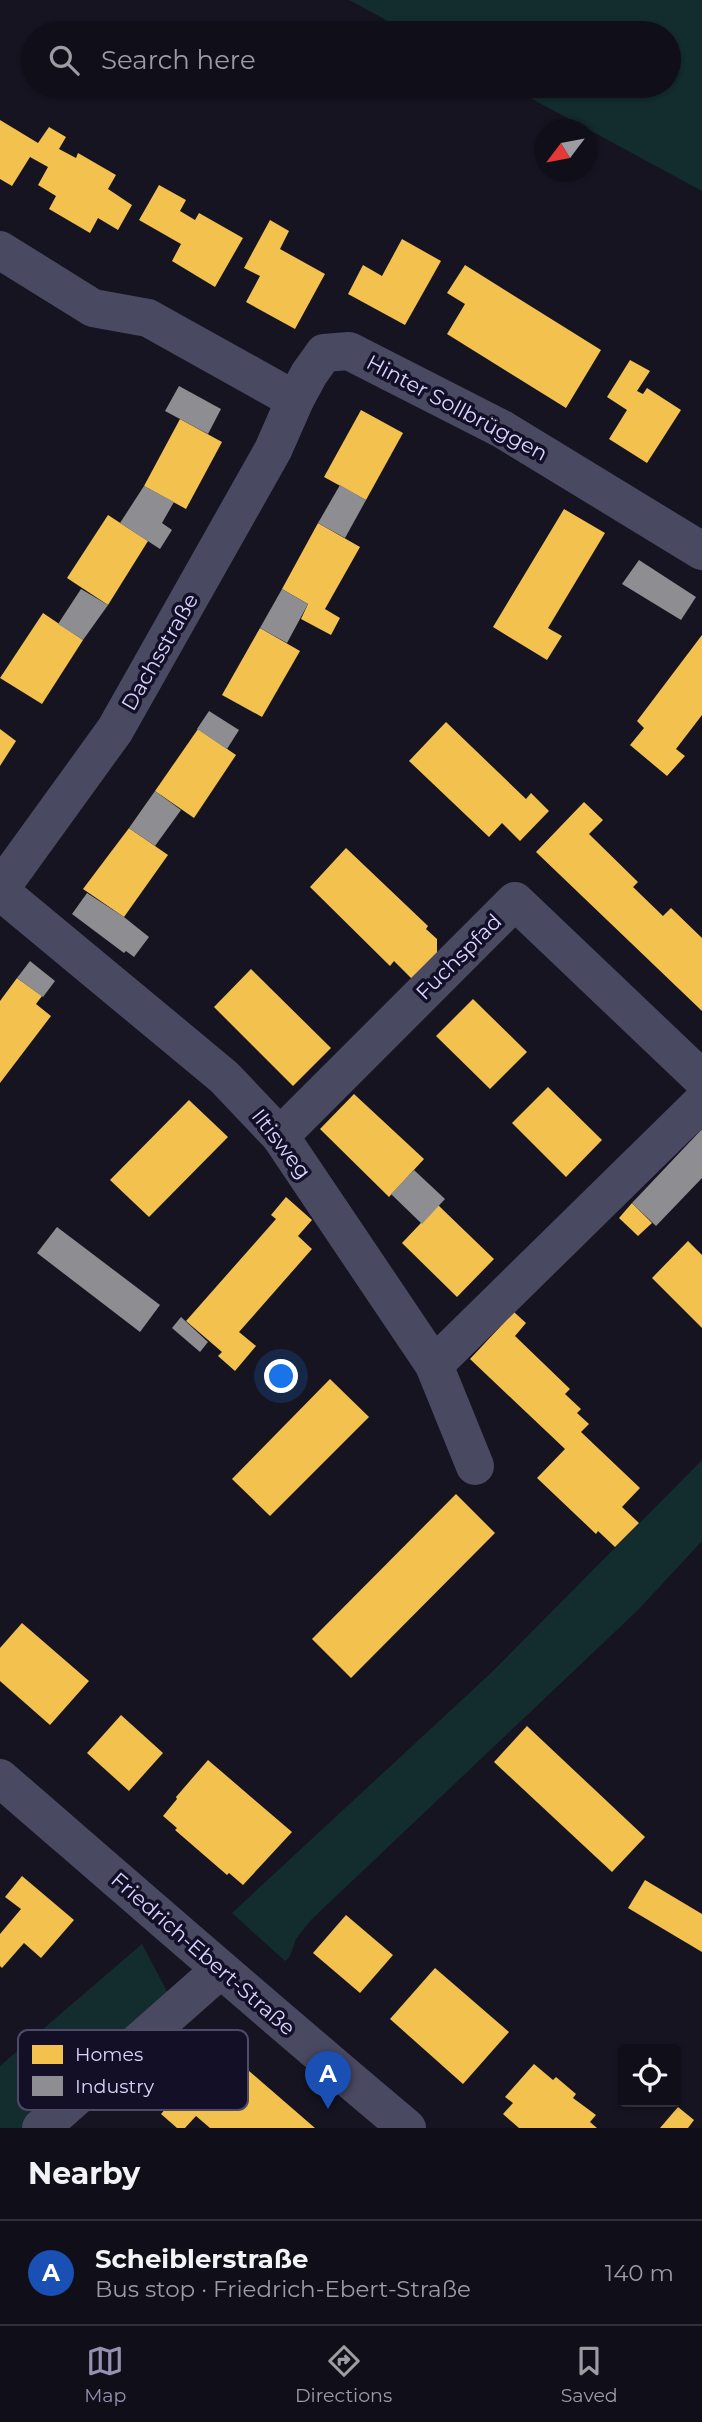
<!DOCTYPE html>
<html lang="en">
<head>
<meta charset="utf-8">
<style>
	:root { --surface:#100f19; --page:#1e1d26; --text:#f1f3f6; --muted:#9c9ca2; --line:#302f38; --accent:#9591b1 }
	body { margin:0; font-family:Montserrat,sans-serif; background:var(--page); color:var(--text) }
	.controls { position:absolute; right:21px; bottom:21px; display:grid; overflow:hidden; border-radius:7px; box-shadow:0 2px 5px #0004 }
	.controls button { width:63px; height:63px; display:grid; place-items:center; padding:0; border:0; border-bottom:2px solid var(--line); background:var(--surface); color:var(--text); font:35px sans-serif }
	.compass { position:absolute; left:534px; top:119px; width:63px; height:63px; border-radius:50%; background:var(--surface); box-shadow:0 2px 5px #0004; rotate:238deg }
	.you { position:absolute; left:282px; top:1377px; width:24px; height:24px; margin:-18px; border:5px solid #fff; border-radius:50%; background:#1a73e8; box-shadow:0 0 0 10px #1a73e833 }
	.badge { display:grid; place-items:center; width:46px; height:46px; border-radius:50%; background:var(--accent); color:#fff; font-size:23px; font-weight:700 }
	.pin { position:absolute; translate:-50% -58px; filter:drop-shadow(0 2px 4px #0008) }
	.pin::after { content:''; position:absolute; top:37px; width:24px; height:21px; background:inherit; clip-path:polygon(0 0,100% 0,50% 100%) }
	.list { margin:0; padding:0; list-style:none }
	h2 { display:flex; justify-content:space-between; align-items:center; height:91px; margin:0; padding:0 28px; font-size:30px }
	h2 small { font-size:23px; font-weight:400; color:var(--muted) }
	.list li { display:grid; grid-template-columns:46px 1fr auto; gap:21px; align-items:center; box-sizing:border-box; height:105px; padding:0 28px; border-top:2px solid var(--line) }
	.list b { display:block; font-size:26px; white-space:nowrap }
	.list p { margin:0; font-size:23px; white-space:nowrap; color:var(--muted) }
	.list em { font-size:23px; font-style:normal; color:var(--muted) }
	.icon { flex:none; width:38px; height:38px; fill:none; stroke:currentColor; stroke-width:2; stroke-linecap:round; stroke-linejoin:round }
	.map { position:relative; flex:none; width:702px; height:2128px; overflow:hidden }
	.search { position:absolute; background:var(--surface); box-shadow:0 2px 5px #0004; left:21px; right:21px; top:21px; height:77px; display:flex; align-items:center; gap:18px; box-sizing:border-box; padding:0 24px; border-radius:38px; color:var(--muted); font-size:26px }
	.sheet { height:196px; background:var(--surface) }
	nav { display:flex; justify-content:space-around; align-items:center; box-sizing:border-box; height:98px; border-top:2px solid var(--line); background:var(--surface); font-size:19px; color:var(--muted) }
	nav a { display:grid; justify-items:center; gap:4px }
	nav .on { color:var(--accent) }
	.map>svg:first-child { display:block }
	.green { fill:#132c2d }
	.homes { fill:#f2c14e }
	.industry { fill:#8d8d92 }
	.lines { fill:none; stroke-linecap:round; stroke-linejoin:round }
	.minor { stroke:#4a4962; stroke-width:38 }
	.labels { text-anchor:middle; stroke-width:7; stroke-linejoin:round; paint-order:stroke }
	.street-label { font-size:21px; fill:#d9d4ff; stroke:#130f26 }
	.key { fill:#130f26; stroke:#4e4a67; stroke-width:2 }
	.key-label { font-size:19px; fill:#d9d4ff }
</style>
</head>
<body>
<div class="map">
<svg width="702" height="2128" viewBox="0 0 702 2128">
	<rect width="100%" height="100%" fill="#161421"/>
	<g class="green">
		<path d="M349 0H702V191L508 86H669V33H410Z"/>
		<path d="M702 1460V1541L638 1610 311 1920 296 1939 290 1956 285 1961 232 1913 492 1672Z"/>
		<path d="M142 1944 171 1999 21 2128H0V2066Z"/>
	</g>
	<g class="homes">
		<path d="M0 120 38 143 49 127 66 137 59 149 76 158 78 153 116 175 108 189 132 205 118 230 98 218 90 233 49 209 56 196 38 185 48 167 30 157 12 186 0 179Z"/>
		<path d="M159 185 186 200 180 211 195 220 199 213 243 238 215 287 172 261 181 244 139 220Z"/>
		<path d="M270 220 289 231 280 249 325 274 295 329 246 302 260 276 244 268Z"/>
		<path d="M402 239 441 261 405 325 348 294 363 265 382 276Z"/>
		<path d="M465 265 601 350 566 408 447 334 465 304 447 293Z"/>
		<path d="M630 360 650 371 637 391 643 394 647 388 681 410 647 463 609 439 627 410 607 397Z"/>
		<path d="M361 410 403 433 366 500 324 477Z"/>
		<path d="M180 419 222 442 186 509 144 486Z"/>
		<path d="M564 509 605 533 548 628 562 636 547 660 493 627Z"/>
		<path d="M108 515 148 541 108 605 67 578Z"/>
		<path d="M318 523 360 547 325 609 340 618 331 635 301 619 308 604 282 589Z"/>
		<path d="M43 613 83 640 42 704 0 678Z"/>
		<path d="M260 628 300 651 262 717 222 695Z"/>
		<path d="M702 635V715L676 749 685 756 667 776 630 745 644 728 637 721Z"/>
		<path d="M446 722 526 799 531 793 549 811 520 841 502 823 489 837 409 761Z"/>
		<path d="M0 729 16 741 0 766Z"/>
		<path d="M198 729 236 755 194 818 155 791Z"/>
		<path d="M584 802 603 820 589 834 638 882 633 887 663 916 671 908 702 938V1011L536 852Z"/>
		<path d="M129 828 168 855 124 917 83 889Z"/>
		<path d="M346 848 428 926 426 929 437 939V961L415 982 394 961 390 966 310 887Z"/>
		<path d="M251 969 331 1048 293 1086 214 1007Z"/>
		<path d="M17 978 42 996 36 1004 51 1016 0 1083V1001Z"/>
		<path d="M473 999 527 1052 490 1089 436 1036Z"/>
		<path d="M548 1087 602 1140 566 1177 512 1123Z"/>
		<path d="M354 1094 424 1159 389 1197 320 1129Z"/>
		<path d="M189 1100 228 1137 149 1217 110 1180Z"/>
		<path d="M286 1197 312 1220 298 1236 312 1249 239 1332 256 1346 235 1371 218 1356 222 1352 186 1321 276 1219 271 1215Z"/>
		<path d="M632 1203 652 1223 638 1236 619 1218Z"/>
		<path d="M438 1205 494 1259 457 1297 402 1243Z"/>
		<path d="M688 1241 702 1255V1328L652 1278Z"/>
		<path d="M514 1312 526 1323 515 1336 570 1389 565 1394 581 1409 577 1413 589 1424 581 1432 640 1488 622 1507 639 1523 615 1547 598 1531 596 1534 537 1478 565 1449 470 1359Z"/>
		<path d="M330 1379 369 1417 270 1516 232 1479Z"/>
		<path d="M456 1494 495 1533 351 1678 312 1639Z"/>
		<path d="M22 1623 89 1681 50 1725 0 1681V1648Z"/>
		<path d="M121 1715 163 1753 129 1791 87 1753Z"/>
		<path d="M527 1726 645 1837 612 1872 494 1762Z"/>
		<path d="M208 1760 292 1832 243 1885 229 1873 227 1875 175 1830 177 1828 163 1816 177 1799 176 1797Z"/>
		<path d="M22 1876 74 1920 41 1958 24 1943 2 1968 0 1966V1934L21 1909 5 1897Z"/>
		<path d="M645 1880 702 1914V1952L628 1908Z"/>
		<path d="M346 1915 393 1955 360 1993 313 1953Z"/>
		<path d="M435 1968 509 2032 463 2084 390 2019Z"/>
		<path d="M241 2064 315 2128H210L196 2116 185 2128H177L161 2114 180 2092 201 2110Z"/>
		<path d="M534 2064 553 2080 556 2077 576 2094 573 2098 596 2115 590 2122 597 2128H519L503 2114 513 2103 505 2097Z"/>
		<path d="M678 2107 694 2120 688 2128H660Z"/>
	</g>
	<g class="industry">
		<path d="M179 386 221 409 208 434 165 411Z"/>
		<path d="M340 485 366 500 345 538 318 523Z"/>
		<path d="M144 486 174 502 162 523 172 530 160 549 120 523Z"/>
		<path d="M639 560 696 597 681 620 622 584Z"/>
		<path d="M81 589 108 605 83 640 58 624Z"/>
		<path d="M282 589 308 604 287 643 260 628Z"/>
		<path d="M209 711 239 730 227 749 197 729Z"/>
		<path d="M155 791 181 810 155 846 129 828Z"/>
		<path d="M87 893 124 917 149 937 134 957 126 951 124 953 72 914Z"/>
		<path d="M30 961 55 981 43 997 17 978Z"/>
		<path d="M702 1129V1178L656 1226 632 1203Z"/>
		<path d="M414 1170 445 1199 422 1224 391 1194Z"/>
		<path d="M57 1227 160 1305 140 1332 37 1253Z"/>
		<path d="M181 1317 208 1342 200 1352 172 1328Z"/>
	</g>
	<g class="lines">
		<g class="minor">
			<path d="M0 250 93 308 148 318 295 400 309 374 324 353 349 351 502 429 702 551"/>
			<path d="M0 889 115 730 273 450 295 400"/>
			<path d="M0 891 224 1077 280 1136 434 1365 475 1466"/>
			<path d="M280 1136 515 901 702 1079"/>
			<path d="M434 1365 702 1102"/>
			<path d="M0 1778C135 1895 270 2013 407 2128"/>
			<path d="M41 2128 220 1970"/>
		</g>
	</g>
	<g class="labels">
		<g class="street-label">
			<text transform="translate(457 408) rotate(28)" y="7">Hinter Sollbrüggen</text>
			<text transform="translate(160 652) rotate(-60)" y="7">Dachsstraße</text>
			<text transform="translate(459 957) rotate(-45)" y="7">Fuchspfad</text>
			<text transform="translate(281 1144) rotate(52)" y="7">Iltisweg</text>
			<text transform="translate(203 1954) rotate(41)" y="7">Friedrich-Ebert-Straße</text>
		</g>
	</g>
	<rect x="18" y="2030" width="230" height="80" rx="10" class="key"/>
	<rect x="32" y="2045" width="31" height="19" fill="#f2c14e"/>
	<rect x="32" y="2076" width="31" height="20" fill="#8d8d92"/>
	<g class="key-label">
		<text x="75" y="2061">Homes</text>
		<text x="75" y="2093">Industry</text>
	</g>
</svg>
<div class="controls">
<button><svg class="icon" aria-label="locate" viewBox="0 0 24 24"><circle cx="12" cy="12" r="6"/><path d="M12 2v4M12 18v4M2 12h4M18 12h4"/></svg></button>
</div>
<svg class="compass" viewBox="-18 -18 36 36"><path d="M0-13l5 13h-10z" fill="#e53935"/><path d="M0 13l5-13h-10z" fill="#9c9ca2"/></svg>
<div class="you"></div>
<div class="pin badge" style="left:328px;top:2109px;background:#1a4fb4">A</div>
<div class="search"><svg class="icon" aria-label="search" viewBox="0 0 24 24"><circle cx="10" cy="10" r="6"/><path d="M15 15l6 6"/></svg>Search here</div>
</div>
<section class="sheet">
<h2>Nearby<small></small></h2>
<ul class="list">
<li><span class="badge" style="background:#1a4fb4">A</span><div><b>Scheiblerstraße</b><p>Bus stop · Friedrich-Ebert-Straße</p></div><em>140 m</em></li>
</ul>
</section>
<nav>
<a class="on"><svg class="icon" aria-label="map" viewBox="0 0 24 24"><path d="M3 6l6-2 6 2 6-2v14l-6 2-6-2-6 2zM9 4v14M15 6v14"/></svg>Map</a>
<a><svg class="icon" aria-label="directions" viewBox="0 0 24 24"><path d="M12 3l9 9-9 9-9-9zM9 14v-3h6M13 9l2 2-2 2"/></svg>Directions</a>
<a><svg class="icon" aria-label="saved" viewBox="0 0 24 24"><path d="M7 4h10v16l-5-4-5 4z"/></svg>Saved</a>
</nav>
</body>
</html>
